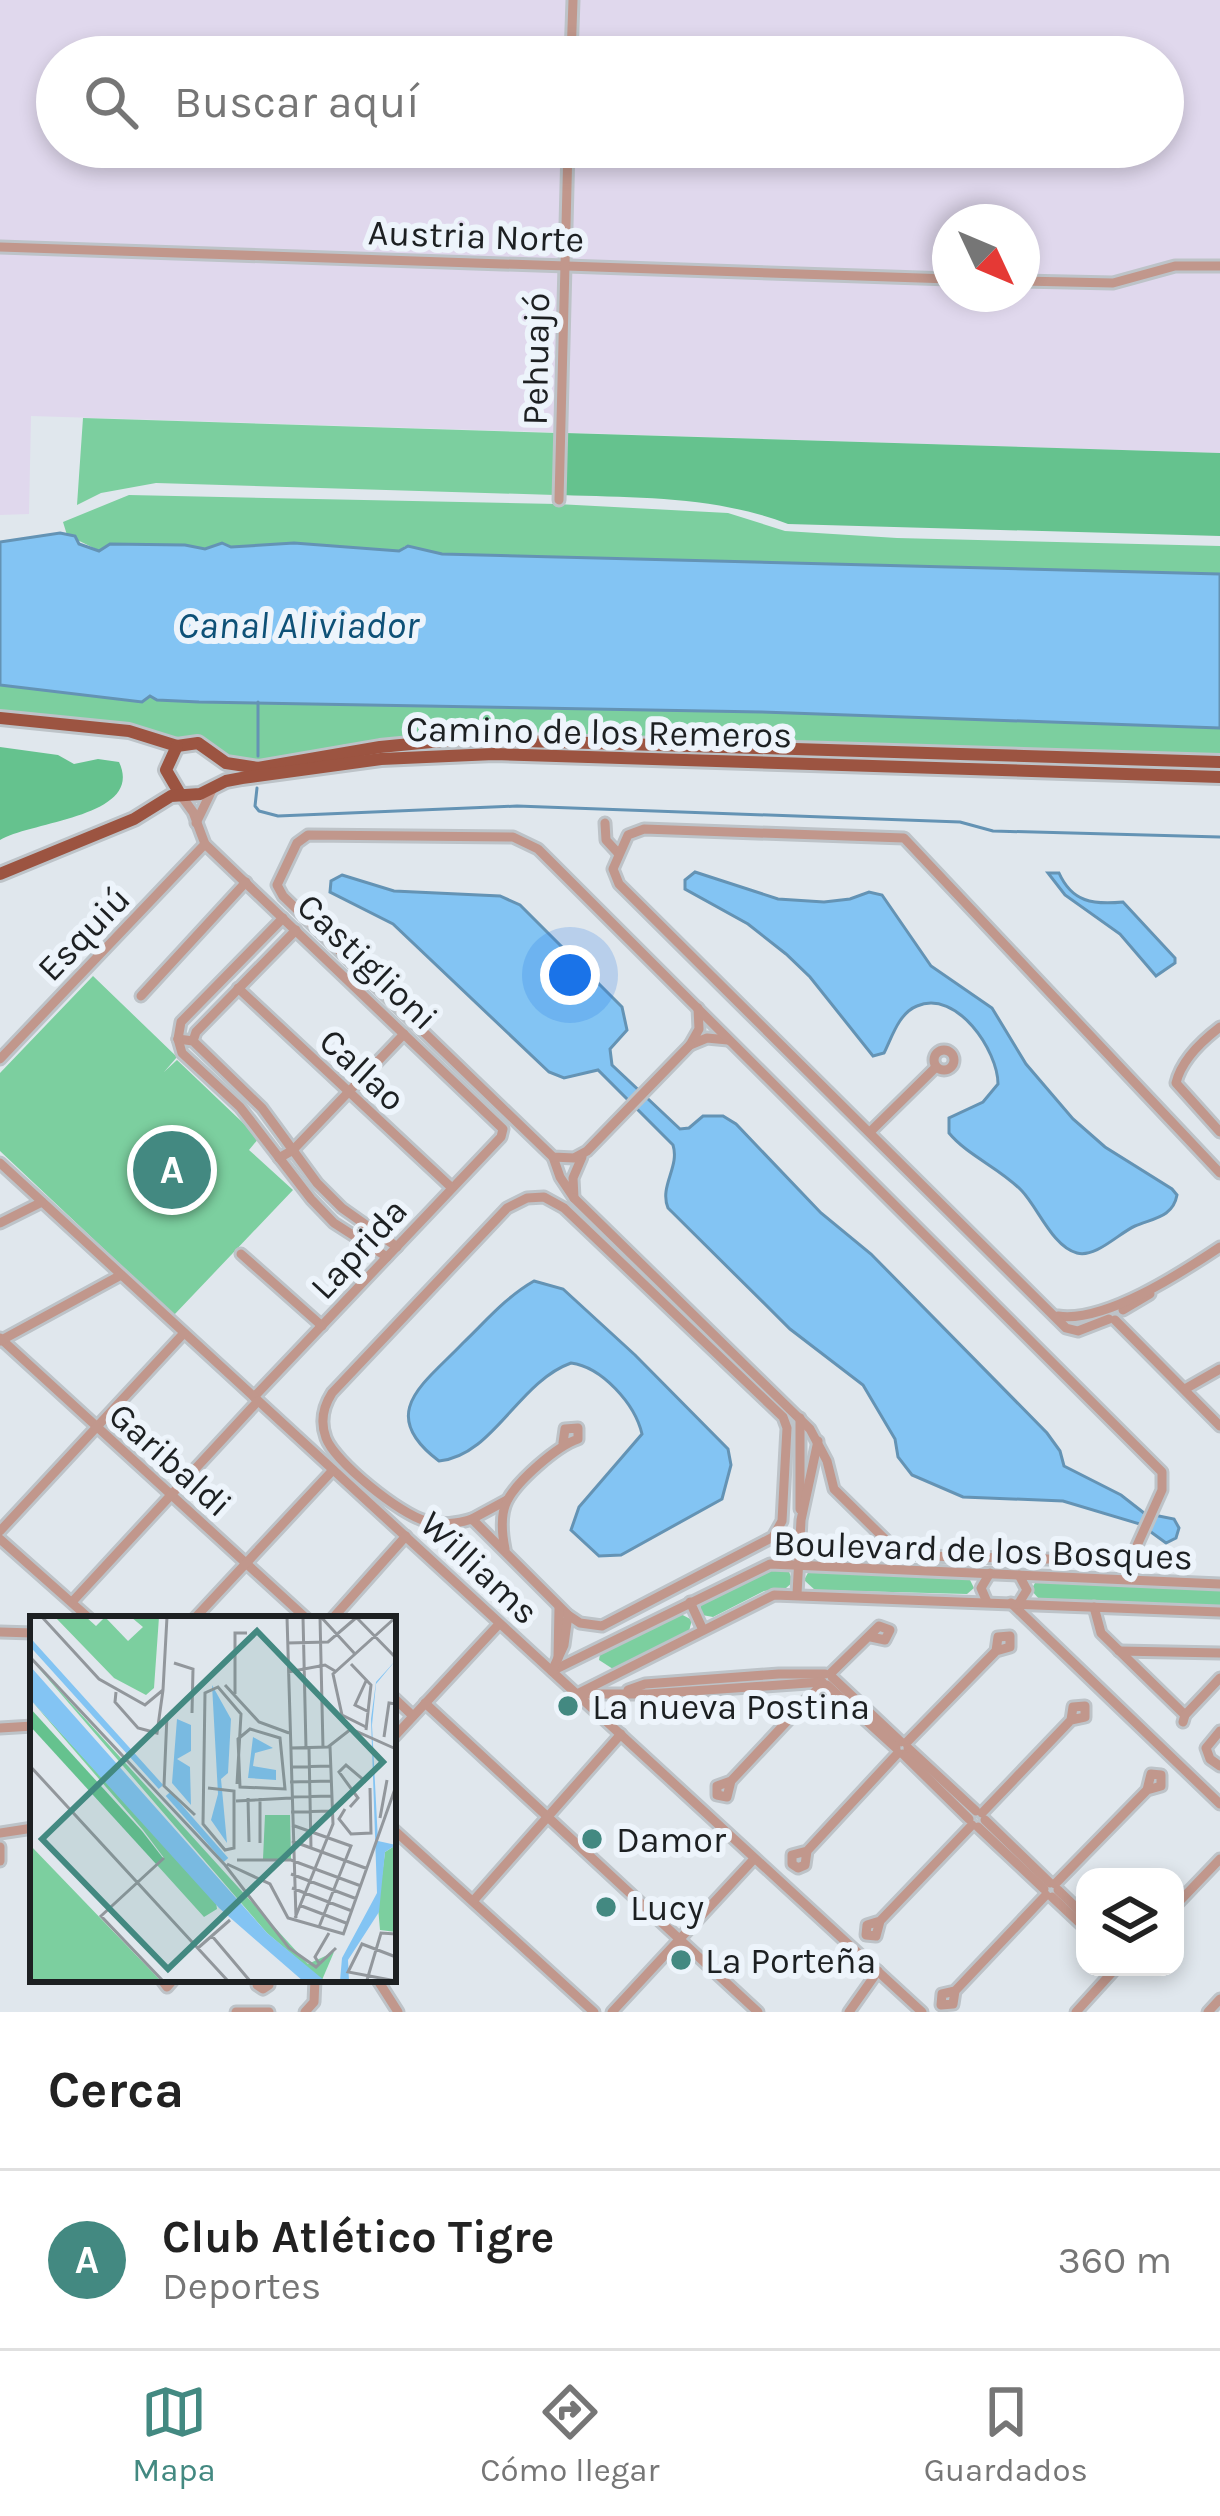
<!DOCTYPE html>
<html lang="es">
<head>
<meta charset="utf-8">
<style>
	:root { --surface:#fff; --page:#f2f2f2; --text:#222; --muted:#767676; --line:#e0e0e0; --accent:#438981 }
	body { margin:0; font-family:Karla,sans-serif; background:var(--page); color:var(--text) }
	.controls { position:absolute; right:36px; bottom:36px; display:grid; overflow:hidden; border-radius:24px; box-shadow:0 6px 18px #0003 }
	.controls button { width:108px; height:108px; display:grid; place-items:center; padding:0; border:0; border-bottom:3px solid var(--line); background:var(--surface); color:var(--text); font:60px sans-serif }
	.compass { position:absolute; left:932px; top:204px; width:108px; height:108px; border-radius:50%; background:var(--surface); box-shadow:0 6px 18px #0003; rotate:134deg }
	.you { position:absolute; left:570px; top:975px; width:42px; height:42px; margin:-30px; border:9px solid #fff; border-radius:50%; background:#1a73e8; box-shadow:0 0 0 18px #1a73e833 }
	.badge { display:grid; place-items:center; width:78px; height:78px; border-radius:50%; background:var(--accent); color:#fff; font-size:39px; font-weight:700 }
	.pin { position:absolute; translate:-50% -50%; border:6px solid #fff; box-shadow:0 3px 12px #0006 }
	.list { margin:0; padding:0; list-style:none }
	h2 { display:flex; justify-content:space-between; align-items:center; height:156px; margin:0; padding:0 48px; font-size:51px }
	h2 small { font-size:39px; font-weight:400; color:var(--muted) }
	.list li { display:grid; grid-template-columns:78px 1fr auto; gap:36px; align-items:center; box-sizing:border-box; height:180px; padding:0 48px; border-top:3px solid var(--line) }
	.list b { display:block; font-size:45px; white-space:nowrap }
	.list p { margin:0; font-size:39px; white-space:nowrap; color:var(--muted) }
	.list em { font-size:39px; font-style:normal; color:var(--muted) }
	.icon { flex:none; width:66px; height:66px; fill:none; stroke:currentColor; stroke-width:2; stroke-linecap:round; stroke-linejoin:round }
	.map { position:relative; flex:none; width:1220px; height:2012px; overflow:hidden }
	.search { position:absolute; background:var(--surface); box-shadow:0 6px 18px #0003; left:36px; right:36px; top:36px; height:132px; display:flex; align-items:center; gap:30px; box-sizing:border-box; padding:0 42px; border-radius:66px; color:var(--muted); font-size:45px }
	.sheet { height:336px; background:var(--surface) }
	nav { display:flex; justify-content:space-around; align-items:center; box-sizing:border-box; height:168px; border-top:3px solid var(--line); background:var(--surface); font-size:33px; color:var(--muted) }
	nav a { display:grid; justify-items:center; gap:6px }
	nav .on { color:var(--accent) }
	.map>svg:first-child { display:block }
	.industrial { fill:#e0d8ed; fill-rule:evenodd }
	.green { fill:#7ccf9f }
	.forest { fill:#65c28e }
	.water { fill:#83c4f3; stroke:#6493b4; stroke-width:3 }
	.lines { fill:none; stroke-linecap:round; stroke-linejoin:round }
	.stream { stroke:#6493b4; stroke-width:3 }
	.minor-casing { stroke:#bdc3c8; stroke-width:15 }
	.major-casing { stroke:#bdc3c8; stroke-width:18 }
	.minor { stroke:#c1978c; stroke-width:9 }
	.major { stroke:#9c5441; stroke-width:12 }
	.poi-dot { fill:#438981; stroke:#edf4fb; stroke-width:4.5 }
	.labels { text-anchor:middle; stroke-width:12; stroke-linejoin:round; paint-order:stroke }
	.street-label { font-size:36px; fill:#1d2022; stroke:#edf4fb }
	.poi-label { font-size:36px; fill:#1d2022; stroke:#edf4fb; text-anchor:start }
	.water-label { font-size:39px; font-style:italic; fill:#0e5177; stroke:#edf4fb }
	.inset-river { fill:none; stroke:#83c4f3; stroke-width:6 }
	.inset-road { fill:none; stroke:#92979c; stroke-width:3 }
	.view { fill:#438981; fill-opacity:0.15; stroke:#438981; stroke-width:6 }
	.inset-edge { fill:none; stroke:#1d2022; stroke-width:6 }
</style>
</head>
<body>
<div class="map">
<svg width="1220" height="2012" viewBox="0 0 1220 2012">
	<rect width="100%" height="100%" fill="#e0e7ed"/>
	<path class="industrial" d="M0 0H1220V453L31 416 29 514 0 515ZM57 57H1163V147H57ZM950 222H1022V294H950Z"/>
	<g class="green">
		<path d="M83 418 557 433 555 495 156 483 101 493 77 505Z"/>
		<path d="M129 495 557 504 728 513 785 531 897 538 1220 546V574L442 554 405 546 399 551 294 543 231 547 221 543 205 549 145 544 100 551 67 535 63 522Z"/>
		<path d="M0 685 141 702 150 696 157 700 199 702 762 712 1220 728V758L482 733 342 745 289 760 249 764 225 759 207 741 176 742 0 712Z"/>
		<path d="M93 976 177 1057 164 1072 177 1060 259 1138 249 1150 293 1190 174 1315 0 1151V1073Z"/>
		<path d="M767 1568 788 1569 793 1582 786 1588 764 1591 713 1617 702 1615 700 1604 705 1599Z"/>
		<path d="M818 1570 969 1578 974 1588 967 1594 815 1590 804 1580 809 1571Z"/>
		<path d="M1043 1580 1220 1590V1607L1040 1600 1031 1590 1035 1583Z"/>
		<path d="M679 1613 692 1620 689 1631 613 1669 599 1660 600 1654Z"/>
	</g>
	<g class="forest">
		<path d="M565 433 1220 453V536L788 524C715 496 639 498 562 495Z"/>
		<path d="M0 747 58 755 74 764 98 759 119 762C145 817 32 821 0 840Z"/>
	</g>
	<g class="water">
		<path d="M60 533 75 536 79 544 99 551 110 544 185 545 205 549 222 543 231 547 294 543 399 551 408 546 442 554 1220 574V728L762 712 199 702 157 700 150 696 142 702 0 685V542Z"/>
		<path d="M695 872 778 899 824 902 850 899 869 892 882 895 931 966 992 1008 1026 1064 1073 1119 1105 1147 1172 1189 1177 1195C1173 1217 1154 1218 1135 1226 1119 1233 1096 1258 1077 1253 1053 1247 1038 1208 1022 1191 1000 1168 968 1156 949 1133V1118L983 1102 998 1084C998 1051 957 989 917 1006 899 1013 892 1037 884 1053L873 1056 810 977 786 954 748 924 685 889V880Z"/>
		<path d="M1048 873H1059C1072 902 1093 905 1123 902L1175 958V963L1156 976 1120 934 1065 895Z"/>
		<path d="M342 875 394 891 500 896 520 905 622 1007 627 1030 610 1049 612 1065 680 1129 689 1128 703 1116H723L736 1124 821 1213 871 1254 1047 1433 1060 1451 1064 1466 1121 1495 1144 1513 1174 1519 1179 1528 1176 1538 1166 1543 1140 1524 1063 1501 963 1497 912 1475 898 1457 895 1439 863 1385 790 1329 668 1208C659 1186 680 1167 673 1145L598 1070 564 1078 549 1072 393 924 330 892 331 881Z"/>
		<path d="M534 1281 563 1289 635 1355 728 1449 731 1465 722 1499 621 1555 599 1556 571 1530 579 1507 642 1434C635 1404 602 1367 571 1363 518 1382 493 1456 439 1461 375 1413 425 1383 463 1343 486 1321 506 1297 534 1281Z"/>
	</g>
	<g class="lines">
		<g class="stream">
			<path d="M258 756V702"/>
			<path d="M257 788 255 806 259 811 278 816 517 806 960 822 993 831 1220 837"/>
		</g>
		<defs>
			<g id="minor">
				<path d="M571 57 573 0"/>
				<path d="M0 247 950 279"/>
				<path d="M1022 281 1113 283 1175 266H1220"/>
				<path d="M559 500 568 147"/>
				<path d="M180 794 193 812 205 844 503 1129 501 1137 254 1397"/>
				<path d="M196 823 212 790"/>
				<path d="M605 823 606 840 618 853"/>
				<path d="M238 988 452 1188"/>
				<path d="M141 996 246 882"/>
				<path d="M698 1008 699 1029 690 1045 707 1038 728 1040"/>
				<path d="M1220 1027C1203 1040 1181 1061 1176 1083L1220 1132"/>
				<path d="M178 1039 193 1041 262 1108 317 1183 342 1208 397 1247"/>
				<path d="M178 1039 182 1053 240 1107 311 1199 334 1223 387 1257"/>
				<path d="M178 1039 181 1022 283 918"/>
				<path d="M193 1041 196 1032 296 930"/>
				<circle cx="944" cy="1060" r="10"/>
				<path d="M0 1059 205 844"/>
				<path d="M871 1131 935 1068"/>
				<path d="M553 1157 560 1177 574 1198 573 1178 582 1157"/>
				<path d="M279 1158 293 1150 404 1034"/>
				<path d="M0 1163 922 2012"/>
				<path d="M544 1197 564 1208 783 1417 787 1428 782 1521 773 1537 602 1626 580 1623 568 1615 472 1519C456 1524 443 1525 426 1521 401 1515 335 1462 326 1438 320 1422 323 1407 332 1393L507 1208 527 1198Z"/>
				<path d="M574 1198 810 1429 827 1461 834 1489 896 1550 923 1556 1130 1561 1162 1490V1472L538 849 513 837 308 835 297 843 277 885 283 896 553 1157 574 1158 587 1151 690 1045"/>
				<path d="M0 1223 42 1202"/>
				<path d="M241 1254 322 1326"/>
				<path d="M1123 1310 1150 1294"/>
				<path d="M1058 1316C1105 1323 1181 1273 1220 1247"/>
				<path d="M1109 1319 1078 1331 1066 1328 619 884 613 869 628 835 644 829 904 838 1220 1173"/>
				<path d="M1115 1320 1220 1426"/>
				<path d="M0 1338 307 1619"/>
				<path d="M0 1341 121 1275"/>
				<path d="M1185 1389 1220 1369"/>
				<path d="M800 1418V1509"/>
				<path d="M472 1519 507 1500"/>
				<path d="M0 1531 184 1333"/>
				<path d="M0 1539 90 1619"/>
				<path d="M505 1549C502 1534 500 1515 507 1501 517 1481 557 1446 578 1439V1428L565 1429 563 1443"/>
				<path d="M1019 1575 1027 1590 1019 1603"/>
				<path d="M797 1594 801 1520 818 1441"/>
				<path d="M72 1602 258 1401"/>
				<path d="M690 1602 703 1630"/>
				<path d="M987 1602 981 1588 990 1573"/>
				<path d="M1011 1603 1220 1804"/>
				<path d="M1094 1607 1101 1633 1185 1715"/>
				<path d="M194 1619 333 1470"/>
				<path d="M332 1619 406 1536"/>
				<path d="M0 1632 33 1633"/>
				<path d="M1119 1651 1220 1653"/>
				<path d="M558 1658 559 1608"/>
				<path d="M552 1671 770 1564 1220 1584"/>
				<path d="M552 1671 564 1645 568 1615"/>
				<path d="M830 1674 879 1626 890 1630 885 1640 871 1637"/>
				<path d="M832 1677 901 1742"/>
				<path d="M827 1685 896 1748"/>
				<path d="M628 1690 645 1684 779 1674H825"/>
				<path d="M577 1694 774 1595 1220 1612"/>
				<path d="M583 1694H648L822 1682"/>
				<path d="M393 1697 413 1716"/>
				<path d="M425 1703 758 2012"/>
				<path d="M1183 1722 1185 1715 1220 1678"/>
				<path d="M0 1728 33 1726"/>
				<path d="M1220 1731 1206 1748 1210 1759 1220 1766"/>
				<path d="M393 1738 499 1624"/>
				<path d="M906 1743 996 1651 1010 1647V1636L998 1637 996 1651"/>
				<path d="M908 1748 976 1811"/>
				<path d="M903 1754 969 1819"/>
				<path d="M731 1781 727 1797 717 1795V1786L731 1781 823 1683"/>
				<path d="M982 1813 1071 1720 1073 1707 1085 1706V1717L1071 1720"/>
				<path d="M985 1820 1050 1883"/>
				<path d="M978 1827 1044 1889"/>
				<path d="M393 1829 594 2012"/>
				<path d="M0 1833 33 1828"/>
				<path d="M0 1847V1861"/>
				<path d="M807 1851 792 1855V1864L798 1868 805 1865 807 1851 898 1753"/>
				<path d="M1055 1884 1147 1790 1161 1786V1775L1151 1774 1147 1790"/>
				<path d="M1058 1890 1085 1916"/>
				<path d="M1052 1897 1085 1928"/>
				<path d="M474 1900 621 1734"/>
				<path d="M1175 1906 1220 1859"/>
				<path d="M880 1921 876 1936 866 1935 867 1925 880 1921 972 1825"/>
				<path d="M161 1979 167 1987 174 1979"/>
				<path d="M257 1979V1985L263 1989 269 1985 268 1979"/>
				<path d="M377 1979 398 2012"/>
				<path d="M955 1991 942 1994 941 2005 953 2004 955 1991 1046 1895"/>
				<path d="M236 2012H269"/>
				<path d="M305 2012 314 2002 315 1979"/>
				<path d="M612 2012 754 1859"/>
				<path d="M849 2012 878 1971"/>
				<path d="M1076 2012 1117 1967"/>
				<path d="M1208 2012 1220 1999"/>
			</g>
			<g id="major">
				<path d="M0 718 129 731 177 746 198 743 226 763 258 768 380 747 462 739 1220 762"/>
				<path d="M177 746 166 770 180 794"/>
				<path d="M0 874 134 819 171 796 200 794 226 781 242 778 381 759 494 754 1220 777"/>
			</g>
		</defs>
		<use href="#minor" class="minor-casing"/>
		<use href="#major" class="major-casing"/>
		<use href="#minor" class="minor"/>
		<use href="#major" class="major"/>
	</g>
	<g class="poi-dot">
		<circle cx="568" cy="1706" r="12"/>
		<circle cx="592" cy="1839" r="12"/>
		<circle cx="606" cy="1907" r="12"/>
		<circle cx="681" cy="1960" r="12"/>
	</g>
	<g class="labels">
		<g class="street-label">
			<text transform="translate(476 235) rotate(2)" y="13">Austria Norte</text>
			<text transform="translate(535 359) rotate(-89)" y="13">Pehuajó</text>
			<text transform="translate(599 731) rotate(1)" y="13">Camino de los Remeros</text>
			<text transform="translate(83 933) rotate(-46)" y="13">Esquiú</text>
			<text transform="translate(368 961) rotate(44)" y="13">Castiglioni</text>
			<text transform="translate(363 1069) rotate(43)" y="13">Callao</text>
			<text transform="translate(358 1248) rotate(-47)" y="13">Laprida</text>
			<text transform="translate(171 1459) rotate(42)" y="13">Garibaldi</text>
			<text transform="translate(983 1549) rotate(2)" y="13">Boulevard de los Bosques</text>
			<text transform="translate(480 1567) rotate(43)" y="13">Williams</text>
		</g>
		<g class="poi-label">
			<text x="592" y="1719">La nueva Postina</text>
			<text x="616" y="1852">Damor</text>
			<text x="630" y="1920">Lucy</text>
			<text x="705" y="1973">La Porteña</text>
		</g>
		<g class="water-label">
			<text x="298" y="638">Canal Aliviador</text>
		</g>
	</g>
	<g transform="translate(30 1616)">
		<rect width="366" height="366" fill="#e0e7ed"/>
		<path d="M25 1H56L66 10 75 1 98 25 113 11 101 1H129L124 72 116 79 84 62ZM0 42 278 348 304 336 292 364 237 317ZM0 83 186 286 187 293 174 301 127 249 134 242 113 214ZM235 199H260L261 243H233ZM0 229 104 337 131 365H0ZM366 229V316L350 314 348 291 355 236Z" fill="#7ccf9f"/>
		<path d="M0 92 112 215 133 242 126 248 0 110Z" fill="#65c28e"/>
		<path d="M366 44 346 68 342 109 348 225 366 229 355 236 349 296 318 344 319 365H310L312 342 347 277 341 103 346 66ZM0 50 237 317 295 365H273L189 292 0 83ZM182 69 201 103 198 157 191 163 197 227 181 204 188 178ZM147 103 161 109V135L147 143 160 151 161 189 142 167ZM223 121 243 132 225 137 223 150 246 154V164L218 162Z" fill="#83c4f3"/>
		<path class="inset-river" d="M0 26 131 171M138 178 196 244"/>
		<path class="inset-road" d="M12 1 69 63 115 89 133 74 137 1M257 1 266 302M273 1 276 132M290 1 293 132M291 1 325 38M326 1 366 42M257 27 298 26 327 1M0 41 195 249 259 332 286 351 306 332M144 47 163 53 162 97M321 48 341 69 336 114M258 56 295 49 305 55M336 65 325 89 339 96M195 69 229 106 259 117M86 76 85 86 108 112 127 117 133 74M205 78V17H217M137 99 134 170 165 199M336 111 312 99 303 58 366 1M220 113 250 122 255 173 210 171 208 123ZM354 121 359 87 366 88M260 132 298 131 321 113 366 133M279 132 281 232M0 150 198 365M260 151 301 150M260 166 301 165M178 172 204 175V232L195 234 173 208 175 77 188 71 211 98 207 168M261 181 301 180M218 182 219 226M230 182V227M206 185 261 182M320 191 328 182 309 156 316 149 336 166M315 193 309 203 321 218 341 217 340 172M261 196 302 195M350 202 357 164M262 209 321 230 289 311M262 225 338 253M207 244H261L331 270M197 248 240 268 258 302 314 318M261 258 327 283M262 272 322 295M269 289 316 307M265 302 303 208 300 130M313 319 366 170M182 320 220 365M168 332 200 304M366 341 332 328 318 356 366 365M290 349 285 341 299 317M337 364 351 317 366 318M133 365 71 300 134 242"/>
		<path class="view" d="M227 15 353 146 138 353 12 223Z"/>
		<rect width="366" height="366" class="inset-edge"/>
	</g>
</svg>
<div class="controls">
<button><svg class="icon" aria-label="layers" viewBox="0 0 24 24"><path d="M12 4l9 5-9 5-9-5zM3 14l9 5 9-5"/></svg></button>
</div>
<svg class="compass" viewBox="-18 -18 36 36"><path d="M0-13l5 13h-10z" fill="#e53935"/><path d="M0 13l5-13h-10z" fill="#767676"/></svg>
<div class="you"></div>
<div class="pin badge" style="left:172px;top:1170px">A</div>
<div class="search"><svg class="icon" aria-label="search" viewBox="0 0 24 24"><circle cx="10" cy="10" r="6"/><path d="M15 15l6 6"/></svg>Buscar aquí</div>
</div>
<section class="sheet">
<h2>Cerca<small></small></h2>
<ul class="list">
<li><span class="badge">A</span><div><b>Club Atlético Tigre</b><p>Deportes</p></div><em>360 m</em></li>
</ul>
</section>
<nav>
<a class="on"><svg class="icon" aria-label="map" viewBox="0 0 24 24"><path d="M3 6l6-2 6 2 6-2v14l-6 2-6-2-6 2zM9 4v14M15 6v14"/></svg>Mapa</a>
<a><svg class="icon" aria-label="directions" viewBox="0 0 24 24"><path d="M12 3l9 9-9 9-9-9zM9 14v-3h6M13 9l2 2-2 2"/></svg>Cómo llegar</a>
<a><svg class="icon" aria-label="saved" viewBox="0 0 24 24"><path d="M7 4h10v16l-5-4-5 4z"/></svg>Guardados</a>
</nav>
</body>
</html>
